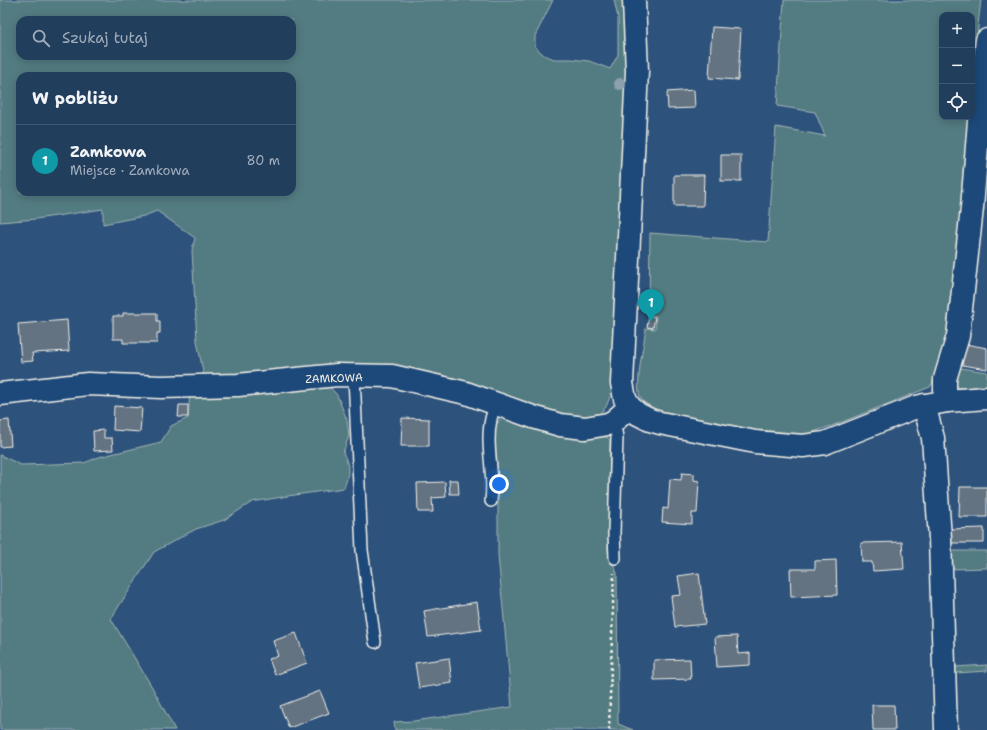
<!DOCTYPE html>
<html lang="pl">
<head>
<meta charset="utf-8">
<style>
	:root { --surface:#223e5d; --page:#2e4966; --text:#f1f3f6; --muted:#a2aebc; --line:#3f5772; --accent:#95b2f1 }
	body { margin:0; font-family:"Shantell Sans",sans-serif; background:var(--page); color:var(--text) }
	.controls { position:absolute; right:12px; top:12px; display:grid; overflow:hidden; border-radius:8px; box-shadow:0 2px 10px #0003 }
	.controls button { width:36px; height:36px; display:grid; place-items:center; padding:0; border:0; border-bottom:1px solid var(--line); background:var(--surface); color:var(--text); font:20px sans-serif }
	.you { position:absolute; left:499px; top:484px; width:14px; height:14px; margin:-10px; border:3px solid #fff; border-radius:50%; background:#1a73e8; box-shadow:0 0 0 6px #1a73e833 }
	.badge { display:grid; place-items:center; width:26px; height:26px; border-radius:50%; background:var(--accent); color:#fff; font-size:13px; font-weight:700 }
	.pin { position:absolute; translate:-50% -33px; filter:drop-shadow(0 1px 2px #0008) }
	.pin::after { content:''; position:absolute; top:21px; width:14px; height:12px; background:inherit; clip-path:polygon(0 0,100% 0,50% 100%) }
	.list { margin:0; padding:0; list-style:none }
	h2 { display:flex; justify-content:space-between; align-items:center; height:52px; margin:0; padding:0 16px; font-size:17px }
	h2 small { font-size:13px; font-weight:400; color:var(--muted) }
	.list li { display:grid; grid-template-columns:26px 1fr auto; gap:12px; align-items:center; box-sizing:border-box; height:72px; padding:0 16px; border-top:1px solid var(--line) }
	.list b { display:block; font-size:15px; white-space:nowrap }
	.list p { margin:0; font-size:13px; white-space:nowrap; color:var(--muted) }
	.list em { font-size:13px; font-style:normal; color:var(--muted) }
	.icon { flex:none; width:22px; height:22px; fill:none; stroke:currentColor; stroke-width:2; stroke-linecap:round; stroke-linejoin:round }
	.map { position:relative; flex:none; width:987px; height:730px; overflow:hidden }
	.search { position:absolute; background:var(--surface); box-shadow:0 2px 10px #0003; left:16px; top:16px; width:280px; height:44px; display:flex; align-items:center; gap:10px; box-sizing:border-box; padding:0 14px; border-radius:12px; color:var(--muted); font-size:15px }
	.panel { position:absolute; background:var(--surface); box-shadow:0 2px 10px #0003; left:16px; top:72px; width:280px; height:124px; border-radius:12px }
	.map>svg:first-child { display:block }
	.green { fill:#537b82; stroke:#a4b6b5; fill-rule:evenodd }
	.building { fill:#637382; stroke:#f4f1e8 }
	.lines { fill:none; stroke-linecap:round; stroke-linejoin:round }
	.service-casing { stroke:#f4f1e8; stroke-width:14 }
	.minor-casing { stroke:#f4f1e8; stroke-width:25 }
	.tertiary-casing { stroke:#f4f1e8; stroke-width:25 }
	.path { stroke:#f4f1e8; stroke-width:2.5; stroke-dasharray:3 3; stroke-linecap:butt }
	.service { stroke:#1f4a7a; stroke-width:11 }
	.minor { stroke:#1f4a7a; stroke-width:22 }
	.tertiary { stroke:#1f4a7a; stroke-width:22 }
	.tree { fill:#8da0af }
	.labels { text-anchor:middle; stroke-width:4; stroke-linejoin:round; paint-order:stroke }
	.street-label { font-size:11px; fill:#f4f1e8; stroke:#1f4a7a }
</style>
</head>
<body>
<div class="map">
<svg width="987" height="730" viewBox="0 0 987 730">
	<rect width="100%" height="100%" fill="#2d527c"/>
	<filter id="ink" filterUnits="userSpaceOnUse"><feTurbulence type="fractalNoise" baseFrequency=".025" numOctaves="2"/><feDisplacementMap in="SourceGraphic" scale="8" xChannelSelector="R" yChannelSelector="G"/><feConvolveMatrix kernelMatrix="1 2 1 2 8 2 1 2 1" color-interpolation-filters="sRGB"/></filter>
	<g filter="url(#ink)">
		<g class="green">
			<path d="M0 0H553L535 36V47L544 55 554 59H571L589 61 610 69 618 55V18L614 0H627L630 69 612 392 606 407 596 418 576 421 444 380 204 377 197 341 192 250 195 238 157 211 144 216 103 224V209L36 219 0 222ZM20 20H292V56H20ZM20 76H292V192H20Z"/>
			<path d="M784 0H981L979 16 972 93V15H942V117H970L952 334 937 375 930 387 837 424 807 434 775 433 745 430 657 410C652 407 643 403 640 397 635 383 644 344 646 328L655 329 656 316 648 314 649 307 650 233 768 242 776 127 825 136 815 112 777 106Z"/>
			<path d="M954 367 987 372V386L960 388 954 385Z"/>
			<path d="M328 385 337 395 347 420 349 436 343 453C350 465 349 475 344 488L288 496 252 502 224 520 196 529 154 552 119 606 111 619 152 687 175 730H0V455L21 465 84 463 99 457 161 442 171 426 188 418 190 392 235 396 275 387Z"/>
			<path d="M502 416 568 434 607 437 610 440 608 552 617 573 618 724 633 730H395L394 722 414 721 512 707 498 555V480L495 443 496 425Z"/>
			<path d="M948 551H987V568L952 569 955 667 987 665V671L956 673 951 671Z"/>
		</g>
		<g class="building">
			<path d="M712 27 741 29 738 80 709 78Z"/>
			<path d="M694 90 695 108 668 109 667 92Z"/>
			<rect x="721" y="155" width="20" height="26"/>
			<path d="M674 175H704L703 206H674Z"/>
			<path d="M123 313H157V321H160V333H157V343H123V339H113V316H123Z"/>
			<path d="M649 316 655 317 653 328 647 327Z"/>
			<path d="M67 320 69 351 32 353 33 361 21 362 18 324Z"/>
			<path d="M965 344 987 348V369L962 365Z"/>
			<path d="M179 405H188V417H178Z"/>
			<path d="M114 406 142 408 140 432 113 430Z"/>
			<path d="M402 418 429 419V446H401Z"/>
			<path d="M9 420 11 446 0 447V421Z"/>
			<path d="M104 430V438H112L113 450 94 451 93 431Z"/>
			<path d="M682 473 694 474V480L699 481 697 513H692V524L662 522 663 508 668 509 670 479 681 480Z"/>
			<path d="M449 480H458L459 494H450Z"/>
			<path d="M445 482 446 497 432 498 433 512H418L417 483Z"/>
			<path d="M960 487H987V517H959Z"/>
			<path d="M984 528V543H950V529Z"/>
			<path d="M902 542 904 569 873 571 872 562H862L861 543Z"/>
			<path d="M836 560 837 595 791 597 790 569H815V561Z"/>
			<path d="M699 573 705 624 675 627 671 596 681 595 678 576Z"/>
			<path d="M477 602 481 630 428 637 424 611Z"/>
			<path d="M296 633 307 663 275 675 269 659 278 656 273 641Z"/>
			<path d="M737 636 738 654 750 653V665L717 667 715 637Z"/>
			<path d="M449 658 452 683 419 688 415 663Z"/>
			<path d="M690 659 691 679 654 680V660Z"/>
			<path d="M320 691 329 713 289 728 280 706Z"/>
			<path d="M872 705H894L895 730H873Z"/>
		</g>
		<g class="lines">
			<defs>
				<g id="service">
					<path d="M354 376 362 550 375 642"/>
					<path d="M614 421 617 437 614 533 615 558"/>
					<path d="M491 501C495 474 485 446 491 419 492 414 494 409 496 404"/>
				</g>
				<g id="minor">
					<path d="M0 394 88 384 161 387 238 385 337 375 392 376 466 393 533 417 560 425 585 428 608 424 614 421 630 407"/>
					<path d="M947 401 945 390V379L958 336 972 208 982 84 987 40"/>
					<path d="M924 405 933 438 940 538 946 730"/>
				</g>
				<path id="tertiary" d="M634 0 637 71 622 383 625 399 630 407 638 414 650 420 660 423 755 442 803 446 825 443 916 407 947 401 987 398"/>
			</defs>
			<use href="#service" class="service-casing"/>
			<use href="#minor" class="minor-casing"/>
			<use href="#tertiary" class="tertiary-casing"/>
			<path class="path" d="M609 730 614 573"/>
			<use href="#service" class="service"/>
			<use href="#minor" class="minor"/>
			<use href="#tertiary" class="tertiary"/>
		</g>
		<circle class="tree" cx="620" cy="84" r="6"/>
	</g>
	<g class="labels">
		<g class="street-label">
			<text transform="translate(334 378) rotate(-2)" y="4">ZAMKOWA</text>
		</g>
	</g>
</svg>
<div class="controls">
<button>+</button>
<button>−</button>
<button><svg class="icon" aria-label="locate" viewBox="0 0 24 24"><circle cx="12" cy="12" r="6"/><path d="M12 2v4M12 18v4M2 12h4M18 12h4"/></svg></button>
</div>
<div class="you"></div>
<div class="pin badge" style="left:651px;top:322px;background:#0f9aa8">1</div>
<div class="search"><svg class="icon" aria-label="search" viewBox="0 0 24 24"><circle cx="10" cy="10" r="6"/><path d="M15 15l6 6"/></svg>Szukaj tutaj</div>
<section class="panel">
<h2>W pobliżu<small></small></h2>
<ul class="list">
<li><span class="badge" style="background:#0f9aa8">1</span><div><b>Zamkowa</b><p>Miejsce · Zamkowa</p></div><em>80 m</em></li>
</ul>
</section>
</div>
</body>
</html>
